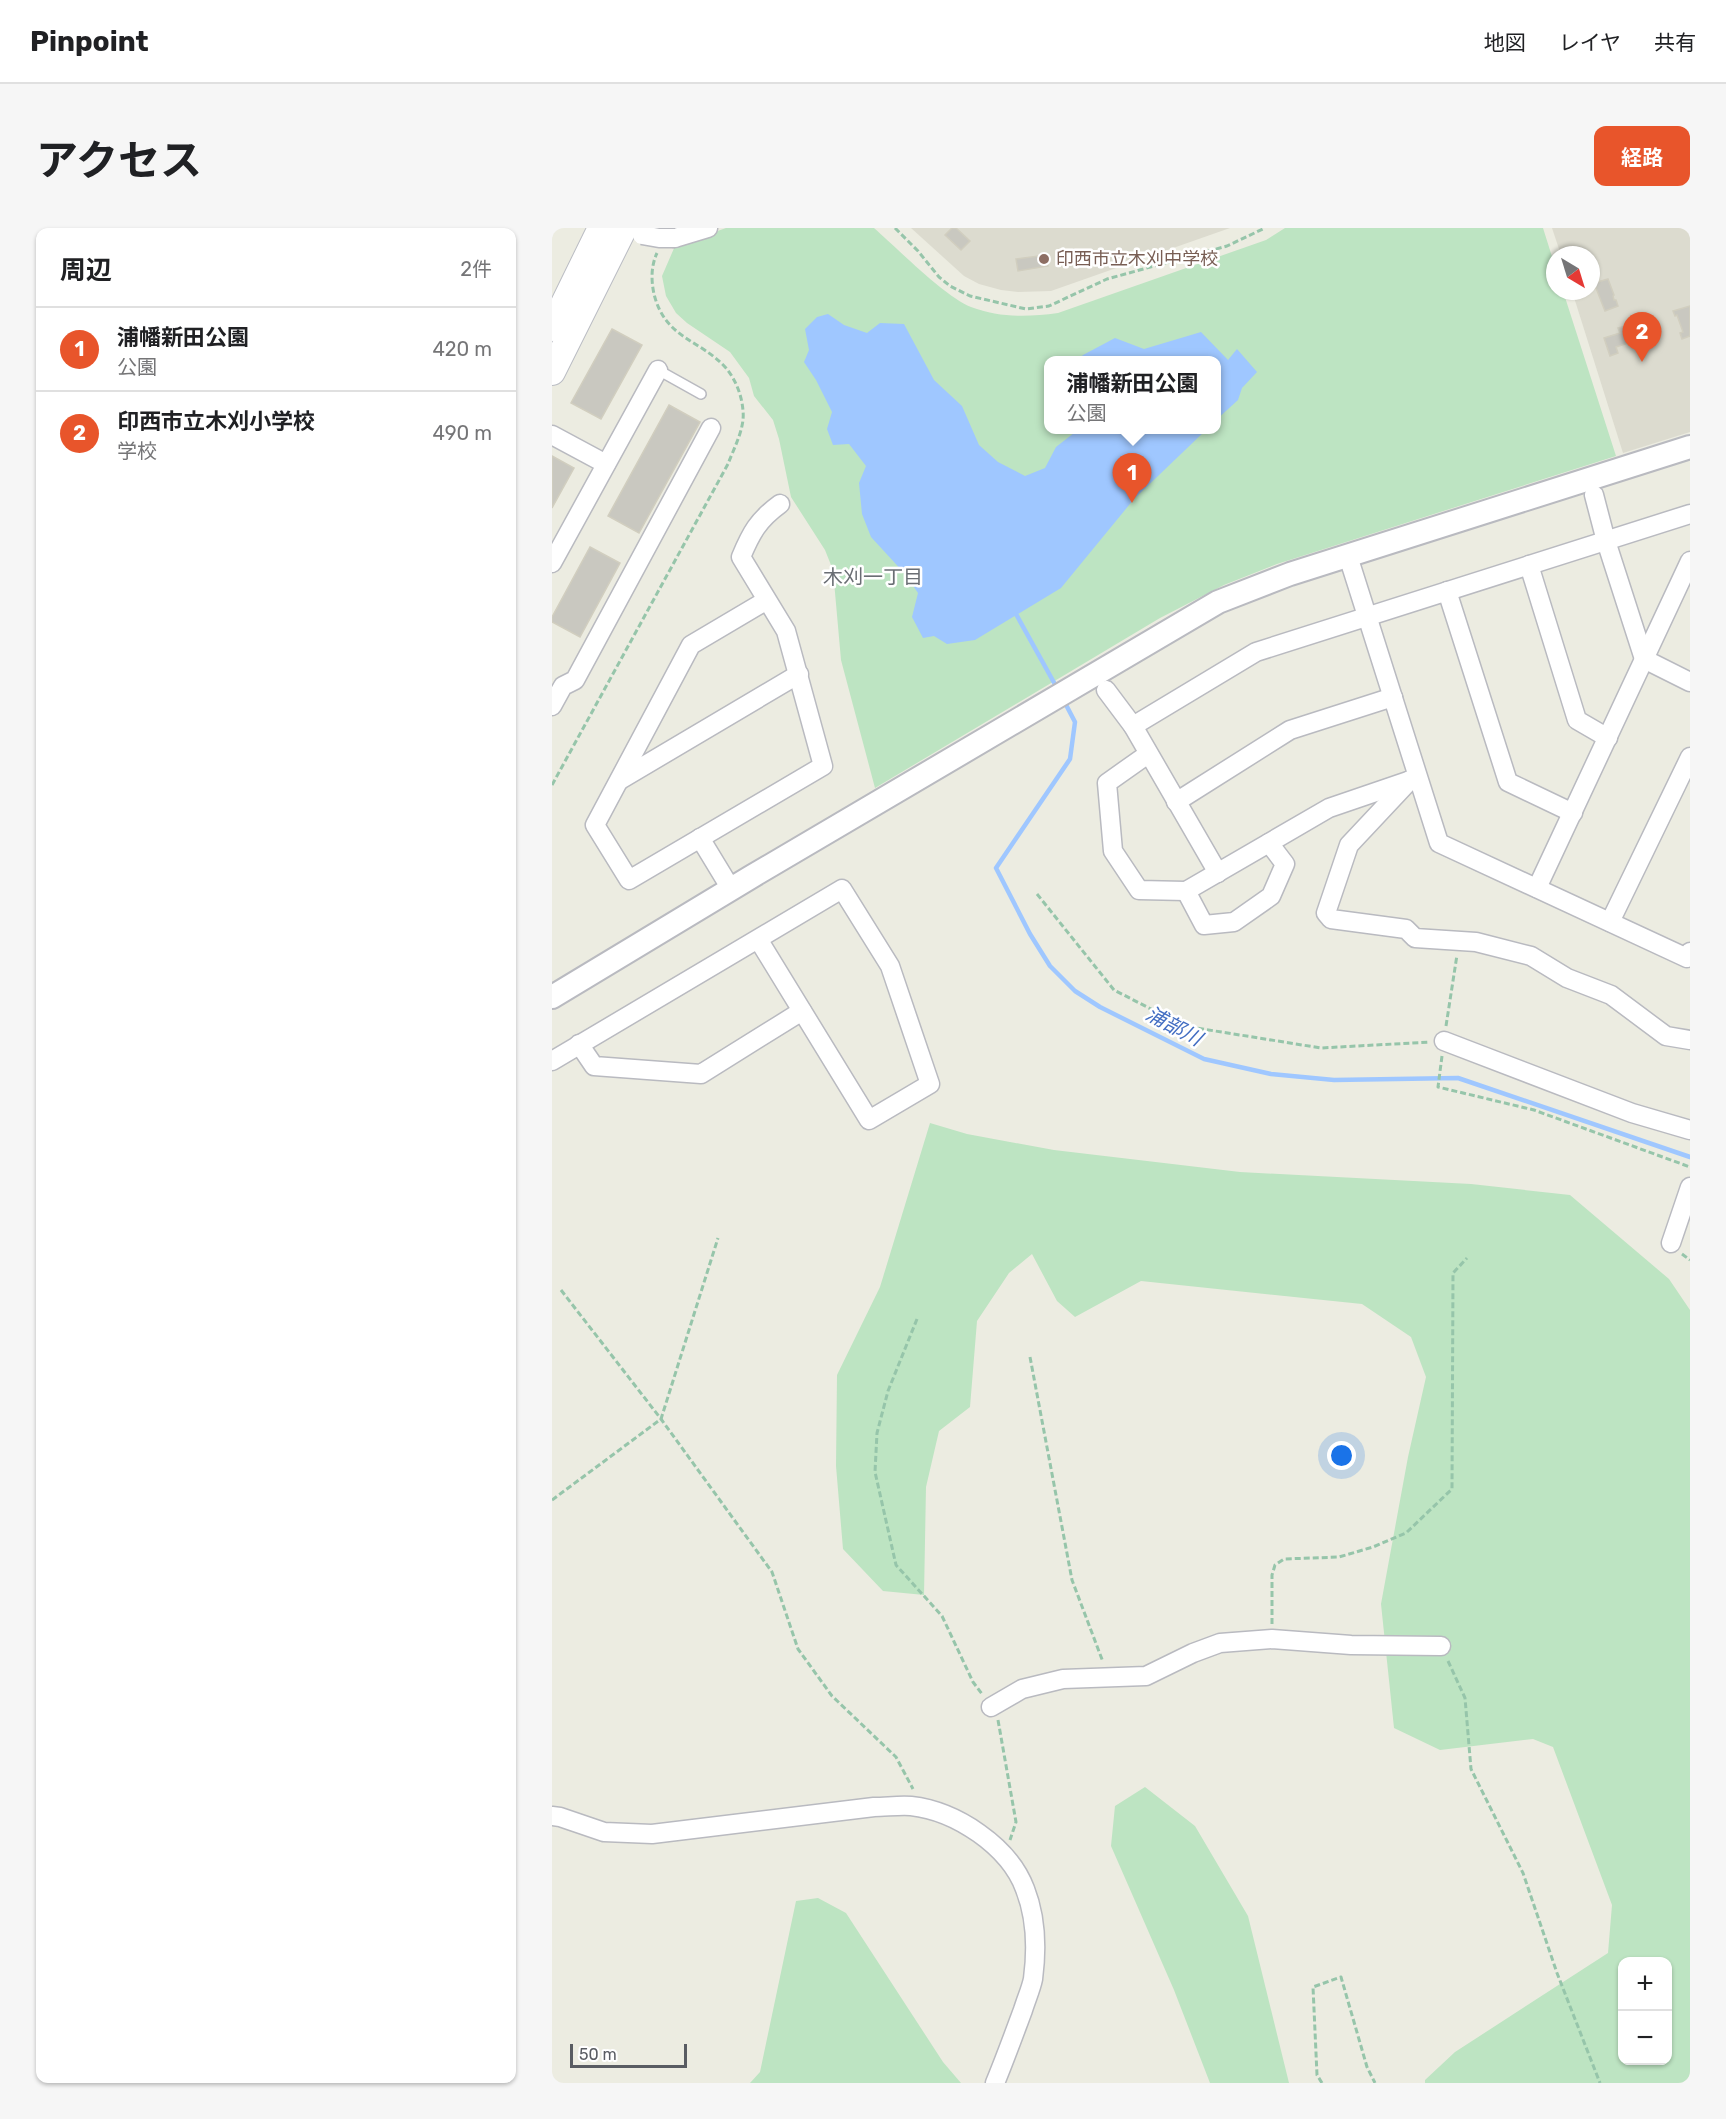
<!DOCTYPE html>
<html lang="ja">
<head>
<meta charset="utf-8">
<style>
	:root { --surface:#fff; --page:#f6f6f6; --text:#202124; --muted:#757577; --line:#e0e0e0; --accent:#e8552b }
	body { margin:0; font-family:Rubik,"Noto Sans JP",sans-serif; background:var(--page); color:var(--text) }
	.controls { position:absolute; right:18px; bottom:18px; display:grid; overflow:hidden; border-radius:12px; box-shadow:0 2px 4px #0004 }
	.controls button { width:54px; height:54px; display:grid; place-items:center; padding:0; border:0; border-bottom:2px solid var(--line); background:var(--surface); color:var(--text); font:30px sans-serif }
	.compass { position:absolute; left:994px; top:18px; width:54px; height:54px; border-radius:50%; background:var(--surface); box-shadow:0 2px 4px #0004; rotate:142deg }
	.scale { position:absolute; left:18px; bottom:15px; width:117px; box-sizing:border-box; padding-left:6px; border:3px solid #595c62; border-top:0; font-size:16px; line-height:21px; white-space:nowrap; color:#595c62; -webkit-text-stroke:4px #fff; paint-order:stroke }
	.you { position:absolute; left:790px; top:1228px; width:21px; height:21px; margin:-15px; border:4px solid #fff; border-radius:50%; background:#1a73e8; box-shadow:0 0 0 9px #1a73e833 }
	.badge { display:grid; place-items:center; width:39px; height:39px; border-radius:50%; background:var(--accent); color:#fff; font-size:20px; font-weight:700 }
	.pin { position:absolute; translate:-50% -50px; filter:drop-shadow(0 2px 3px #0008) }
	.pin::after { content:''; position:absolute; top:32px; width:21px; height:18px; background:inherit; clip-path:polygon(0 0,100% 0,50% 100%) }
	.popup { position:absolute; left:492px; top:128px; width:177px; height:78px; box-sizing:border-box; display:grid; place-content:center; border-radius:12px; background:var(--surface); filter:drop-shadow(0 2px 4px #0005); font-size:20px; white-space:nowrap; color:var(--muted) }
	.popup b { font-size:22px; color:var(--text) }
	.popup::after { content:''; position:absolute; left:50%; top:100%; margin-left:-12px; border:12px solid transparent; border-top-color:var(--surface) }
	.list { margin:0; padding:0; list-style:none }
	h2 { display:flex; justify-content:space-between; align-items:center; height:78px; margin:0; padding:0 24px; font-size:26px }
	h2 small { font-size:20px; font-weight:400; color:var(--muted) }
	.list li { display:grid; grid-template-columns:39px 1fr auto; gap:18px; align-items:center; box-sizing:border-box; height:84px; padding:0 24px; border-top:2px solid var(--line) }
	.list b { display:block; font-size:22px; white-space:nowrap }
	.list p { margin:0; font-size:20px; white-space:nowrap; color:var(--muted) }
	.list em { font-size:20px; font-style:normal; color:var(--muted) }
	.map { position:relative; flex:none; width:1138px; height:1855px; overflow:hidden; border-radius:12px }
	header { display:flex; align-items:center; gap:36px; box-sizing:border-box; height:84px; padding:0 30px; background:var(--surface); border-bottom:2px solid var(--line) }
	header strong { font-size:28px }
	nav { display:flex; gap:33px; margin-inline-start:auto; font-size:21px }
	.intro { display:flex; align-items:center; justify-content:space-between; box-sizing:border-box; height:144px; padding:0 36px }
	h1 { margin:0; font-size:42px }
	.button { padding:15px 27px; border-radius:12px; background:var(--accent); color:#fff; font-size:21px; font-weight:700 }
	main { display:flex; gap:36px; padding:0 36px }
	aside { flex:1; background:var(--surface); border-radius:12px; box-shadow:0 2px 4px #0004 }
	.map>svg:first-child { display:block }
	.education { fill:#dcdbcf }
	.green { fill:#bde4c2; fill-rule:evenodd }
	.water { fill:#9fc7ff }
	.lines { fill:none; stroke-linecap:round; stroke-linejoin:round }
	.stream { stroke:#9fc7ff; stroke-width:4.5 }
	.building { fill:#c9c8c0; stroke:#d1cebf; stroke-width:1.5 }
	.service-casing { stroke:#b9bac0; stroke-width:12 }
	.minor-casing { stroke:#b9bac0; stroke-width:21 }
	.tertiary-casing { stroke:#b9bac0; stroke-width:26 }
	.secondary-casing { stroke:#babcc3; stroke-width:28 }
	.path { stroke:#96c5aa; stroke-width:3; stroke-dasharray:6 3; stroke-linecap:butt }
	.service { stroke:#fff; stroke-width:9 }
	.minor { stroke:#fff; stroke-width:18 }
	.tertiary { stroke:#fff; stroke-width:22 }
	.secondary { stroke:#fff; stroke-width:26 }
	.minor-bridge-casing { stroke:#b9bac0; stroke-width:21; stroke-linecap:butt }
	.minor-bridge { stroke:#fff; stroke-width:18 }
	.education-dot { fill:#8d6e63; stroke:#fff; stroke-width:2 }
	.labels { text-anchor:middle; stroke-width:5; stroke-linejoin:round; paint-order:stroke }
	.education-label { font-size:18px; fill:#785e54; stroke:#fff; text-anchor:start }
	.neighbourhood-label { font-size:20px; fill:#6a6e74; stroke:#fff }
	.water-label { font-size:20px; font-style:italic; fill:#426dc2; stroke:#fff }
</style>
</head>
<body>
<header>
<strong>Pinpoint</strong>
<nav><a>地図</a><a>レイヤ</a><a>共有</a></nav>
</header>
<div class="intro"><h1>アクセス</h1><a class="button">経路</a></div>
<main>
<aside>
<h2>周辺<small>2件</small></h2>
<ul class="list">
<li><span class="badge">1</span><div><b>浦幡新田公園</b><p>公園</p></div><em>420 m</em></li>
<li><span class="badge">2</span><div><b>印西市立木刈小学校</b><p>学校</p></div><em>490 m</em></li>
</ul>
</aside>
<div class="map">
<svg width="1138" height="1855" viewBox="0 0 1138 1855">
	<rect width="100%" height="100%" fill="#ecece1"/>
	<g class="education">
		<path d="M359 0H678L499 63 466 64 449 62 427 56 412 48Z"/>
		<path d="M1000 0H1138V204L1071 225 1020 63H1039V27H1009Z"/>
	</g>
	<g class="green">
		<path d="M174 0H322C346 21 392 68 419 79 448 90 476 89 506 85L714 12 733 0H991L1003 38V63H1011L1064 228 725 336 672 357 608 390 323 560 289 432 281 342 273 322 239 269 227 211 221 192 202 168 197 150 178 124 135 95 124 85 114 68 110 48 123 18ZM496 132H664V202H496Z"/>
		<path d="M378 895 415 906 502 922 688 944 919 956 1018 967 1117 1051 1138 1082V1855H873V1852L903 1824 1056 1725 1060 1677 1001 1519 981 1511 888 1522 842 1500 829 1376 856 1229 874 1149 859 1109 810 1076 589 1053 523 1089 505 1073 480 1026 457 1045 425 1093 418 1179 387 1203 374 1259 372 1367 331 1363 291 1321 284 1238 285 1147 328 1059ZM1070 1734H1116V1832H1070Z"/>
		<path d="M593 1559 643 1598 696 1688 737 1855H658L622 1762 559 1618 563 1578Z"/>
		<path d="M266 1670 294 1685 391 1834 409 1855H198L208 1844 244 1673Z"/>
	</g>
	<g class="water">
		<path d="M276 86 292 97 315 105 328 95 352 96 382 152 410 178 427 217 446 234 473 248 493 240 504 219 522 205V202H654L582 271 509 360 423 412 395 416 382 408 371 410 360 389 366 365 353 346 319 309 310 286 307 255 314 238 297 216 281 217 275 201 280 184 264 152 252 134 257 122 253 101 265 89Z"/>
		<path d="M649 104 676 132 685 121 705 144 690 160 686 172 664 192V132H526L531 127 563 110 592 121Z"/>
	</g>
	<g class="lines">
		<g class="stream">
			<path d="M464 386 505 460"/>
			<path d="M512 473 523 494 518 531 444 640 478 706 498 738 523 763 548 779 652 831 719 846 782 852 906 850 1138 929"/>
		</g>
	</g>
	<g class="building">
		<path d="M400 0H404L418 13 409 22 393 7Z"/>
		<path d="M494 27 496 38 466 43 464 31Z"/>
		<path d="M1056 51 1062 67 1061 68 1062 72H1064L1066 78 1053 83 1042 55Z"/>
		<path d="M1138 78V108L1130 111 1128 105 1131 104 1125 87 1123 88 1121 83Z"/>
		<path d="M1097 95 1101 107 1064 119 1066 125 1058 128 1052 110 1068 105 1066 100 1078 97 1079 100Z"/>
		<path d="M60 101 90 117 49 191 19 175Z"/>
		<path d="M117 177 148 194 87 305 56 288Z"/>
		<path d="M0 228 22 240 0 280Z"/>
		<path d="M38 319 68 335 28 409 0 394V389Z"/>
	</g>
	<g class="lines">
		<defs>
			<path id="service" d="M106 142 149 166"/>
			<g id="minor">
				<path d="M123 10 156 0"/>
				<path d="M0 207 54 236"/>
				<path d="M1042 267 1054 313 1092 431 1138 454"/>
				<path d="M796 328 887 615 1135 730 1138 724"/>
				<path d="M0 335 106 142"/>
				<path d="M977 337 1025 492 1056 510"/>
				<path d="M895 363 956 554 1021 585"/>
				<path d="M215 372 139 417 43 597 77 652 271 538 234 403 189 329C199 305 206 292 228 276"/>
				<path d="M554 462 581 498 666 645"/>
				<path d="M0 478 11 458 23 452 159 200"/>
				<path d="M581 498 704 424 1138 286"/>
				<path d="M596 526 555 555 561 623 587 662 634 663 777 580 856 553"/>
				<path d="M68 552 247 446"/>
				<path d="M858 552 797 617 774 685 779 691 854 701 863 710 924 714 979 728 1015 750 1059 767 1114 808 1138 812"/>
				<path d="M624 574 738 502 841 469"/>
				<path d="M148 610 179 661"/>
				<path d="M985 660 1138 333"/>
				<path d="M634 663 652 697 682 694 719 668 733 636 717 615"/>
				<path d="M1058 694 1138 529"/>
				<path d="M892 813 1080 885 1138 902"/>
				<path d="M27 816 42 838 149 846 250 783"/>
				<path d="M0 833 290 661 338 738 378 856 317 892 206 711"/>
				<path d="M1119 1015 1138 959"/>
				<path d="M439 1479 470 1461 511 1451 594 1448 641 1425 668 1415 720 1411 799 1417 889 1418"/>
				<path d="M0 1588 8 1589 52 1604 100 1606 322 1579C334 1579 347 1577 359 1578 404 1583 457 1618 473 1661 484 1689 485 1721 481 1751 479 1761 474 1772 471 1782 462 1806 453 1831 443 1855"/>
			</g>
			<path id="tertiary" d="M0 769 199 649 666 374 738 346 1138 219"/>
			<g id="secondary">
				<path d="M0 100 49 0"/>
				<path d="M0 144 72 0"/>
			</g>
		</defs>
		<use href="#service" class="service-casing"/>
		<use href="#minor" class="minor-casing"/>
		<use href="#tertiary" class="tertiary-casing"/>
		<use href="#secondary" class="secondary-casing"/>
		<g class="path">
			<path d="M343 0 366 23 387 49 398 58 418 68 474 81 497 78 555 51 675 18 713 0"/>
			<path d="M0 557 176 236C182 220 193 200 191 183 190 168 184 152 174 140 148 111 113 111 102 66 99 52 99 38 105 25"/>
			<path d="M485 666 562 762 632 798 769 820 878 814"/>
			<path d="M894 798 905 727"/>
			<path d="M890 828 886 859 982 882 1138 939"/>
			<path d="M1130 1026 1138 1032"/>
			<path d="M9 1062 109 1191 220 1344 246 1421 280 1468 344 1529 361 1561"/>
			<path d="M365 1091 336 1163 325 1205 323 1244 344 1337 390 1388 421 1454 430 1466"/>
			<path d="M478 1129 520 1352 551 1434"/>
			<path d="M0 1272 109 1191 166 1010"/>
			<path d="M720 1396V1347L723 1337 732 1331 787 1329 821 1319 854 1305 900 1261 901 1045 915 1030"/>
			<path d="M896 1433 913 1470 919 1541 971 1645 1005 1745 1048 1855"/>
			<path d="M446 1492 464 1594 458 1612"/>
			<path d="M770 1855 765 1847 761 1759 789 1749 815 1839 823 1855"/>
		</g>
		<use href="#service" class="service"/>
		<use href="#minor" class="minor"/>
		<use href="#tertiary" class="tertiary"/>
		<use href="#secondary" class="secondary"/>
		<defs>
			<path id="minor-bridge" d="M90 7 107 10H123"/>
		</defs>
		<use href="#minor-bridge" class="minor-bridge-casing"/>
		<use href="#minor-bridge" class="minor-bridge"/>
	</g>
	<circle class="education-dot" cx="492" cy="31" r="6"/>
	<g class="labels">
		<g class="education-label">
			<text x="504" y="37">印西市立木刈中学校</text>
		</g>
		<g class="neighbourhood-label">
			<text x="321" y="356">木刈一丁目</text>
		</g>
		<g class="water-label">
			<text transform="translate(622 798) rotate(28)" y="7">浦部川</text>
		</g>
	</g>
</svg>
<div class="controls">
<button>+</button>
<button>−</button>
</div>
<svg class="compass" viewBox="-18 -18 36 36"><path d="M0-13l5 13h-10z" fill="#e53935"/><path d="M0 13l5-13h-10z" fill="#757577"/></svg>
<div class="scale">50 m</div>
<div class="you"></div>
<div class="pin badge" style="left:580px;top:275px">1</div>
<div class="popup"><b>浦幡新田公園</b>公園</div>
<div class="pin badge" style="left:1090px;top:134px">2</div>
</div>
</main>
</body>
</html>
